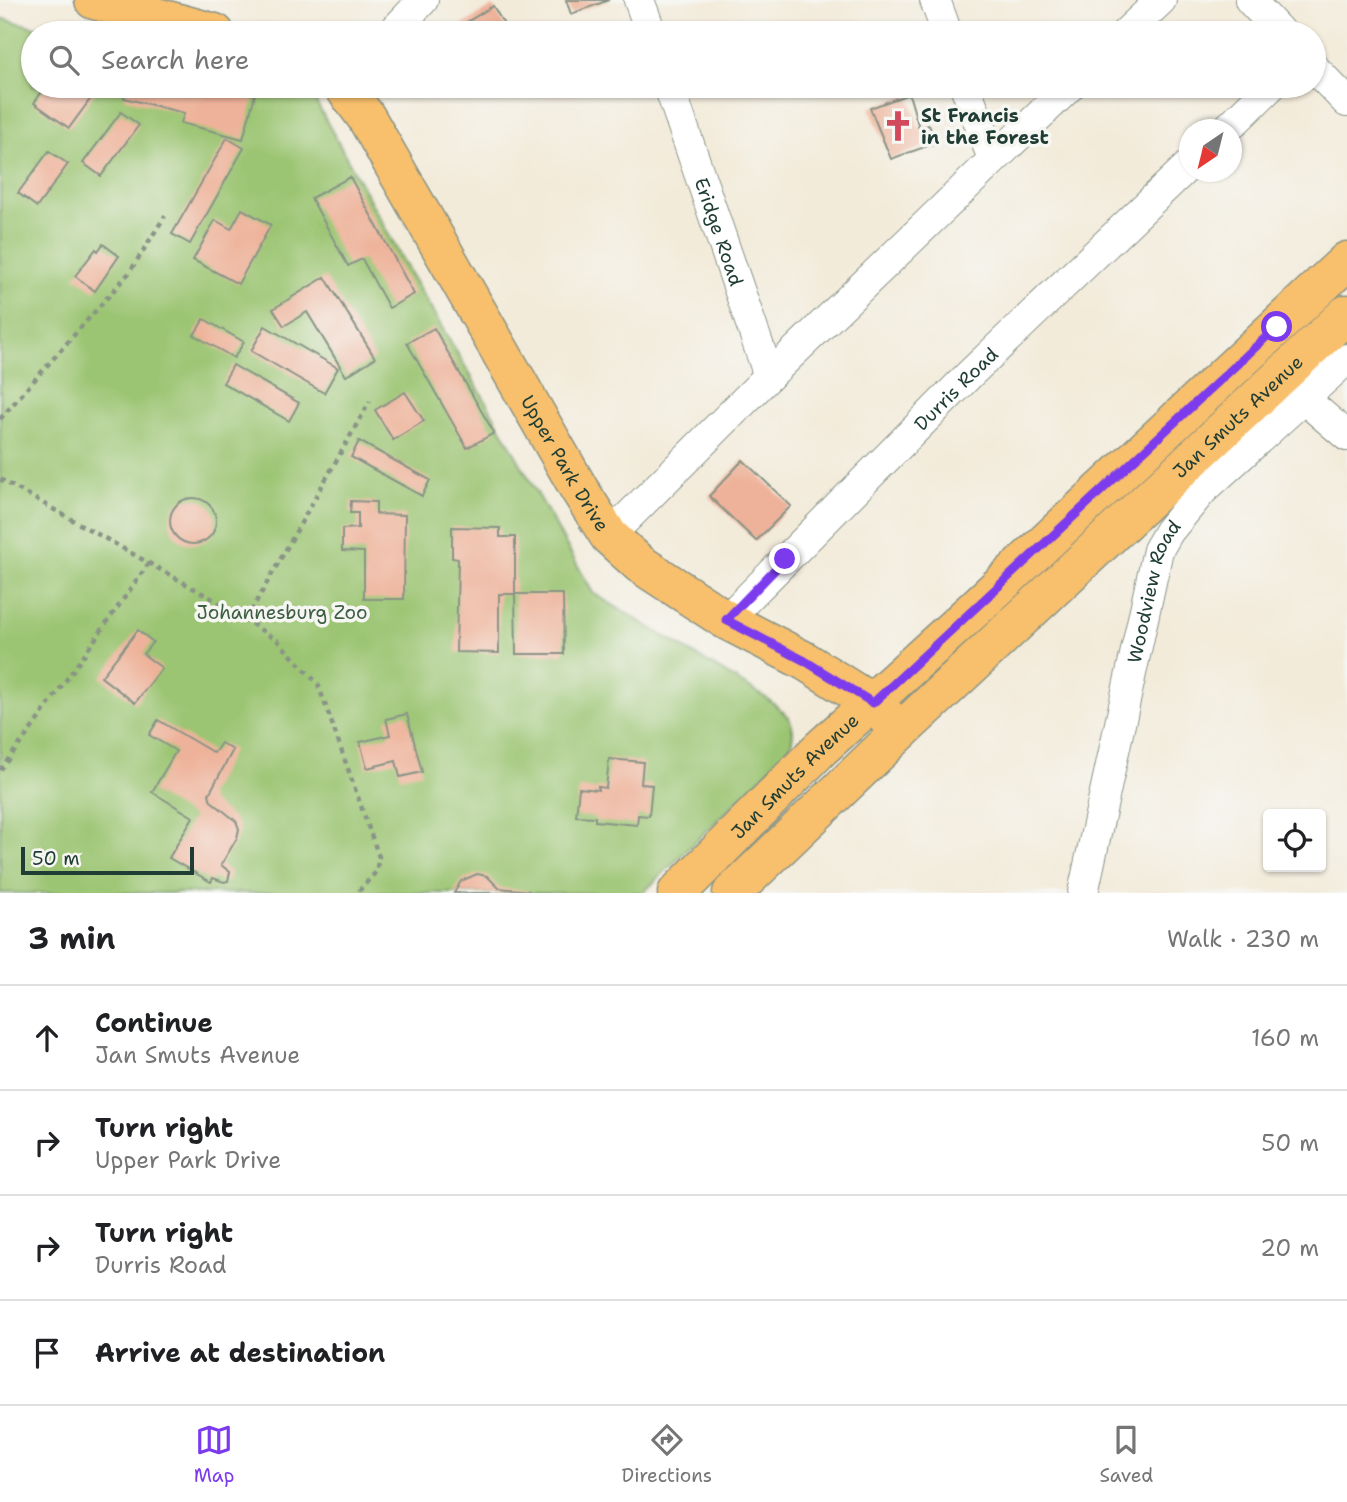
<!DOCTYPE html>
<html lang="en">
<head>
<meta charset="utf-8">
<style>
	:root { --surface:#fff; --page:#f2f2f2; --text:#202124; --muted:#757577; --line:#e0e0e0; --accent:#7c3aed }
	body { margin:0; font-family:"Shantell Sans",sans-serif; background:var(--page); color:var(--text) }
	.controls { position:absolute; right:21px; bottom:21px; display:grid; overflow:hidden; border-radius:7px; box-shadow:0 2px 5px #0004 }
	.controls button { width:63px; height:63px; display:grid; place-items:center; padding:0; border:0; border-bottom:2px solid var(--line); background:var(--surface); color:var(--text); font:35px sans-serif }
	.compass { position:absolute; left:1179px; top:119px; width:63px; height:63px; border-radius:50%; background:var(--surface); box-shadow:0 2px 5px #0004; rotate:215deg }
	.scale { position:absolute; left:21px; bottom:18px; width:173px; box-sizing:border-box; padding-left:7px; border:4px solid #1f3d34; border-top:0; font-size:19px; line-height:24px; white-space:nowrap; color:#1f3d34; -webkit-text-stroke:5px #f6f6f2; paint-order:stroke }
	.stop { position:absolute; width:21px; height:21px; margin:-16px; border:5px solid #7c3aed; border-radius:50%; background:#fff }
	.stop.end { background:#7c3aed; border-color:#fff; box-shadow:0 2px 7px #0008 }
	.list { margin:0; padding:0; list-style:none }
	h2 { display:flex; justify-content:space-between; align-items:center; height:91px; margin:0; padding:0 28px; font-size:30px }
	h2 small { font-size:23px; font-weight:400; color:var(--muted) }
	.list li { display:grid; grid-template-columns:46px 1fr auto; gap:21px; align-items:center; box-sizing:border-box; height:105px; padding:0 28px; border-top:2px solid var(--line) }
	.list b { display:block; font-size:26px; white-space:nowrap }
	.list p { margin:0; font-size:23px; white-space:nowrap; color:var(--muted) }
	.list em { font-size:23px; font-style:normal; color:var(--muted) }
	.icon { flex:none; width:38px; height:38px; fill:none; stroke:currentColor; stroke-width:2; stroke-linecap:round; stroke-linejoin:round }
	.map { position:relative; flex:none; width:1347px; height:893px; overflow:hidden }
	.search { position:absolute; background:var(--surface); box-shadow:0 2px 5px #0004; left:21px; right:21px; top:21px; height:77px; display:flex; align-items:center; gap:18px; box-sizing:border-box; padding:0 24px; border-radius:38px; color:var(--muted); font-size:26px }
	.sheet { height:511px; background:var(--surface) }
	nav { display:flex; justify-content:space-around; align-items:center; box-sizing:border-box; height:98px; border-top:2px solid var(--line); background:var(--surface); font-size:19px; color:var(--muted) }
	nav a { display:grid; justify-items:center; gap:4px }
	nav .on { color:var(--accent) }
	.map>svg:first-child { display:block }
	.green { fill:#9bc572; stroke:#5d8153; stroke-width:2 }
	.building { fill:#eeb29a }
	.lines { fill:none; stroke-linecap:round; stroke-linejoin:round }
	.minor-casing { stroke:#899487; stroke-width:32 }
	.major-casing { stroke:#899487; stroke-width:41 }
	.path { stroke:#899487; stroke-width:4.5; stroke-dasharray:5 5; stroke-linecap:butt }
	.minor { stroke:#fff; stroke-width:30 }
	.major { stroke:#f8bf6c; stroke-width:38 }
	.route { stroke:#7c3aed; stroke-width:9 }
	.labels { text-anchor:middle; stroke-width:7; stroke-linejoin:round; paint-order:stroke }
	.poi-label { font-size:19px; font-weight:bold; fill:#1f3d34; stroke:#f6f6f2; text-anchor:start }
	.street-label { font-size:19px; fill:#1f3d34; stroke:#f6f6f2 }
	.park-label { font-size:19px; fill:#3e5f44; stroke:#f6f6f2 }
</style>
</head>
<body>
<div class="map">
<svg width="1347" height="893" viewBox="0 0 1347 893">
	<rect width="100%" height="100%" fill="#f6f6f2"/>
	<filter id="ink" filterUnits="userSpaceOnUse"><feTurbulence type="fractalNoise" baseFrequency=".0143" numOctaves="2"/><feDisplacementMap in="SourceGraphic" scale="14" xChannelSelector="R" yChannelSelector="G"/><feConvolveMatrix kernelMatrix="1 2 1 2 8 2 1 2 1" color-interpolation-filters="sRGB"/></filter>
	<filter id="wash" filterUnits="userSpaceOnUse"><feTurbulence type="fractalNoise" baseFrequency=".00686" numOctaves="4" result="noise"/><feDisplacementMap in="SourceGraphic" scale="28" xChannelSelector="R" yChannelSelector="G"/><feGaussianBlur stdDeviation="1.57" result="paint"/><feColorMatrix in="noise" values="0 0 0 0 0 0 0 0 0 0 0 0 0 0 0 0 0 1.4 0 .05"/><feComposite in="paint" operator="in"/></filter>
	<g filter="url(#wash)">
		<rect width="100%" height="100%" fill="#f3ebda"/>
		<path class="green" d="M0 18 57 33H33V86H254L316 102 412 277 484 398 593 593 766 698C787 714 800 722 789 750L643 893H0Z"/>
		<g id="blocks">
			<g class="building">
				<path d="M566 0H609L571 14Z"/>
				<path d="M493 6 509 33H452L451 32Z"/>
				<path d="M46 86H100L69 128 34 103Z"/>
				<path d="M114 86H222L255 95 243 139 181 123 184 113 124 98 126 90Z"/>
				<path d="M909 94 919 128 929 125 936 143 891 159 870 108Z"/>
				<path d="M121 112 139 125 101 176 83 163Z"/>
				<path d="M227 138 244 148 190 244 172 234Z"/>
				<path d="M49 151 68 164 37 207 18 193Z"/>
				<path d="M350 177 414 294 389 308 362 259 348 266 311 198Z"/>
				<path d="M242 209 271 225 238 284 193 260 215 220 231 229Z"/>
				<path d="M103 244 119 256 95 291 75 276 96 249 98 251Z"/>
				<path d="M325 277 375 358 346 376 307 312 284 326 273 309Z"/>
				<path d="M204 319 244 342 234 358 194 335Z"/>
				<path d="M265 326 338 368 324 393 251 351Z"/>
				<path d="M434 328 494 433 467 448 407 343Z"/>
				<path d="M233 365 299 403 289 421 223 383Z"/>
				<path d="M405 392 424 421 393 440 375 410Z"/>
				<path d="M359 441 430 480 422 496 351 457Z"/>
				<path d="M743 460 791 506 756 541 709 496Z"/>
				<circle cx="193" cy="521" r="23"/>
				<path d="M351 501 376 502V514L405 515 404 599H364V552L342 551V529L358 528V513H350Z"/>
				<path d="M452 527 500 528V537H515V594H499V653L456 652 458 559 452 558Z"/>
				<path d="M515 594H563L564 654H516Z"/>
				<path d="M138 630 153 642 143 654 162 668 135 703 101 677Z"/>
				<path d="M407 714 422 772 400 777 396 761 367 768 360 742 390 735 386 719Z"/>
				<path d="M158 720 214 753 221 743 233 750 209 794 211 801 236 821 239 829 237 838 221 865 230 872 228 881 224 882 213 878 211 882 169 858 193 817 152 792 176 751 149 735Z"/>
				<path d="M609 759 643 762 641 784 652 785 649 816 638 815 637 825 595 821V817L576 816 579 788 598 790V787L606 788Z"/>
				<path d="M477 874 487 876 499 888 529 891V893H454L461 881Z"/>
			</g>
		</g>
	</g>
	<g filter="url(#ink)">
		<use href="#blocks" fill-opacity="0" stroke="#899487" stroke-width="2"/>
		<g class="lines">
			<defs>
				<g id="minor">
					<path d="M639 0 651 33"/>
					<path d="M935 0 947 33"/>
					<path d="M1250 0 1281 33"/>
					<path d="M392 33 423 0"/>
					<path d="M1126 33 1161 0"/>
					<path d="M1314 68 1347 102"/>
					<path id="s1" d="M669 86 769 376"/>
					<path d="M965 86 993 159"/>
					<path d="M1226 130 1271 86"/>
					<path d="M1304 399 1347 436"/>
					<path d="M609 536 769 376 1070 86"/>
					<path id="s2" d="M726 620 971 373 1190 164"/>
					<path id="s3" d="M1083 893 1158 550 1169 531 1202 491 1347 359"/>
				</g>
				<g id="major">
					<path d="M94 0 215 33"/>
					<path id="s4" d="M343 86 366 117 579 489 609 536 640 564 726 620 805 661 872 703 901 731"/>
					<path id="s5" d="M677 893 820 749 970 613 1347 261"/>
					<path id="s6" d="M732 893 901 731 1347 314"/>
				</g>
			</defs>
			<use href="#minor" class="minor-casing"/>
			<use href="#major" class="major-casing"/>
			<g class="path">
				<path d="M0 419 129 273 165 216"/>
				<path d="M0 479 216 601 278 641 318 684 379 857 376 872 357 893"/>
				<path d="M246 620 370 401"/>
				<path d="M0 770 30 731 149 563"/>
			</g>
			<use href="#minor" class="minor"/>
			<use href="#major" class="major"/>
		</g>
	</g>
	<g class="lines" filter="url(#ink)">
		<path class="route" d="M785 559 726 620 805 661 873 703 1277 327"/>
	</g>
	<defs>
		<symbol id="church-bare" viewBox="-9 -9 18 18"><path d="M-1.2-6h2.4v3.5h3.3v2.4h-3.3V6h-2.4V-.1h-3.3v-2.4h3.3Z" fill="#d1495b" stroke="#f6f6f2" stroke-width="2.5" paint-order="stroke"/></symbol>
	</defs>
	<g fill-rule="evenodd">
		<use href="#church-bare" x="876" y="104" width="44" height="44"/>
	</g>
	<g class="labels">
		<g class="poi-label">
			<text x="921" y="122">St Francis<tspan x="921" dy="22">in the Forest</tspan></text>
		</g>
		<g class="street-label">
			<text dy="7" stroke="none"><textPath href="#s1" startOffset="154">Eridge Road</textPath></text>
			<text dy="7" stroke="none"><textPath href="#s2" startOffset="326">Durris Road</textPath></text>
			<text dy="7" stroke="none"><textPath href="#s6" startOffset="695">Jan Smuts Avenue</textPath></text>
			<text dy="7" stroke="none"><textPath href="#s4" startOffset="438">Upper Park Drive</textPath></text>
			<text dy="7" stroke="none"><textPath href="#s3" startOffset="310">Woodview Road</textPath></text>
			<text dy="7" stroke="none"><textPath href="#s5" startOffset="166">Jan Smuts Avenue</textPath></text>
		</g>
		<g class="park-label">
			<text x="282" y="619">Johannesburg Zoo</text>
		</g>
	</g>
</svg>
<div class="controls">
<button><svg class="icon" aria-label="locate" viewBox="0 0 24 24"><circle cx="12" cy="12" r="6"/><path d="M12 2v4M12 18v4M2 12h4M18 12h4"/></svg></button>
</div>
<svg class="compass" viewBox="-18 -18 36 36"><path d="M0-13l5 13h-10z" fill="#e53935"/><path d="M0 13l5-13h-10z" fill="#757577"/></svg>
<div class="scale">50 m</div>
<div class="stop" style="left:1277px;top:327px"></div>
<div class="stop end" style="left:785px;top:559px"></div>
<div class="search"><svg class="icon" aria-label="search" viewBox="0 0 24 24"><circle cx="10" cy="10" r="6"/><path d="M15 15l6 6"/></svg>Search here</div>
</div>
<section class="sheet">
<h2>3 min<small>Walk · 230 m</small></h2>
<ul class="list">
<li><svg class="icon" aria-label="ahead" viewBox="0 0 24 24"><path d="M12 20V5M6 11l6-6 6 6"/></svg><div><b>Continue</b><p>Jan Smuts Avenue</p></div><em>160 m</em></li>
<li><svg class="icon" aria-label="right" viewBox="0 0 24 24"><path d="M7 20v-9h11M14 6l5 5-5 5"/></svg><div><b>Turn right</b><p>Upper Park Drive</p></div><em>50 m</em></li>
<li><svg class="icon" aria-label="right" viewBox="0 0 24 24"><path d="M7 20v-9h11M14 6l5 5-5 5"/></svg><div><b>Turn right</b><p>Durris Road</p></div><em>20 m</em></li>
<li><svg class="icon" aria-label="arrive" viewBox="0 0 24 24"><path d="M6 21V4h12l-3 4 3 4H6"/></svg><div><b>Arrive at destination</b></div></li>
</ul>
</section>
<nav>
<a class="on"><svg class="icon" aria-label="map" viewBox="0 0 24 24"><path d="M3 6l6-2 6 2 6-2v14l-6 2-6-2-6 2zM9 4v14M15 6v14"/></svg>Map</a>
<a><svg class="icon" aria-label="directions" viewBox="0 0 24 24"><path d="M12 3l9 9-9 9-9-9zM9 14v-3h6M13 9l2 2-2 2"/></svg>Directions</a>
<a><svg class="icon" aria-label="saved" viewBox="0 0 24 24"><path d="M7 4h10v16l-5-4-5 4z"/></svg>Saved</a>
</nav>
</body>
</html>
